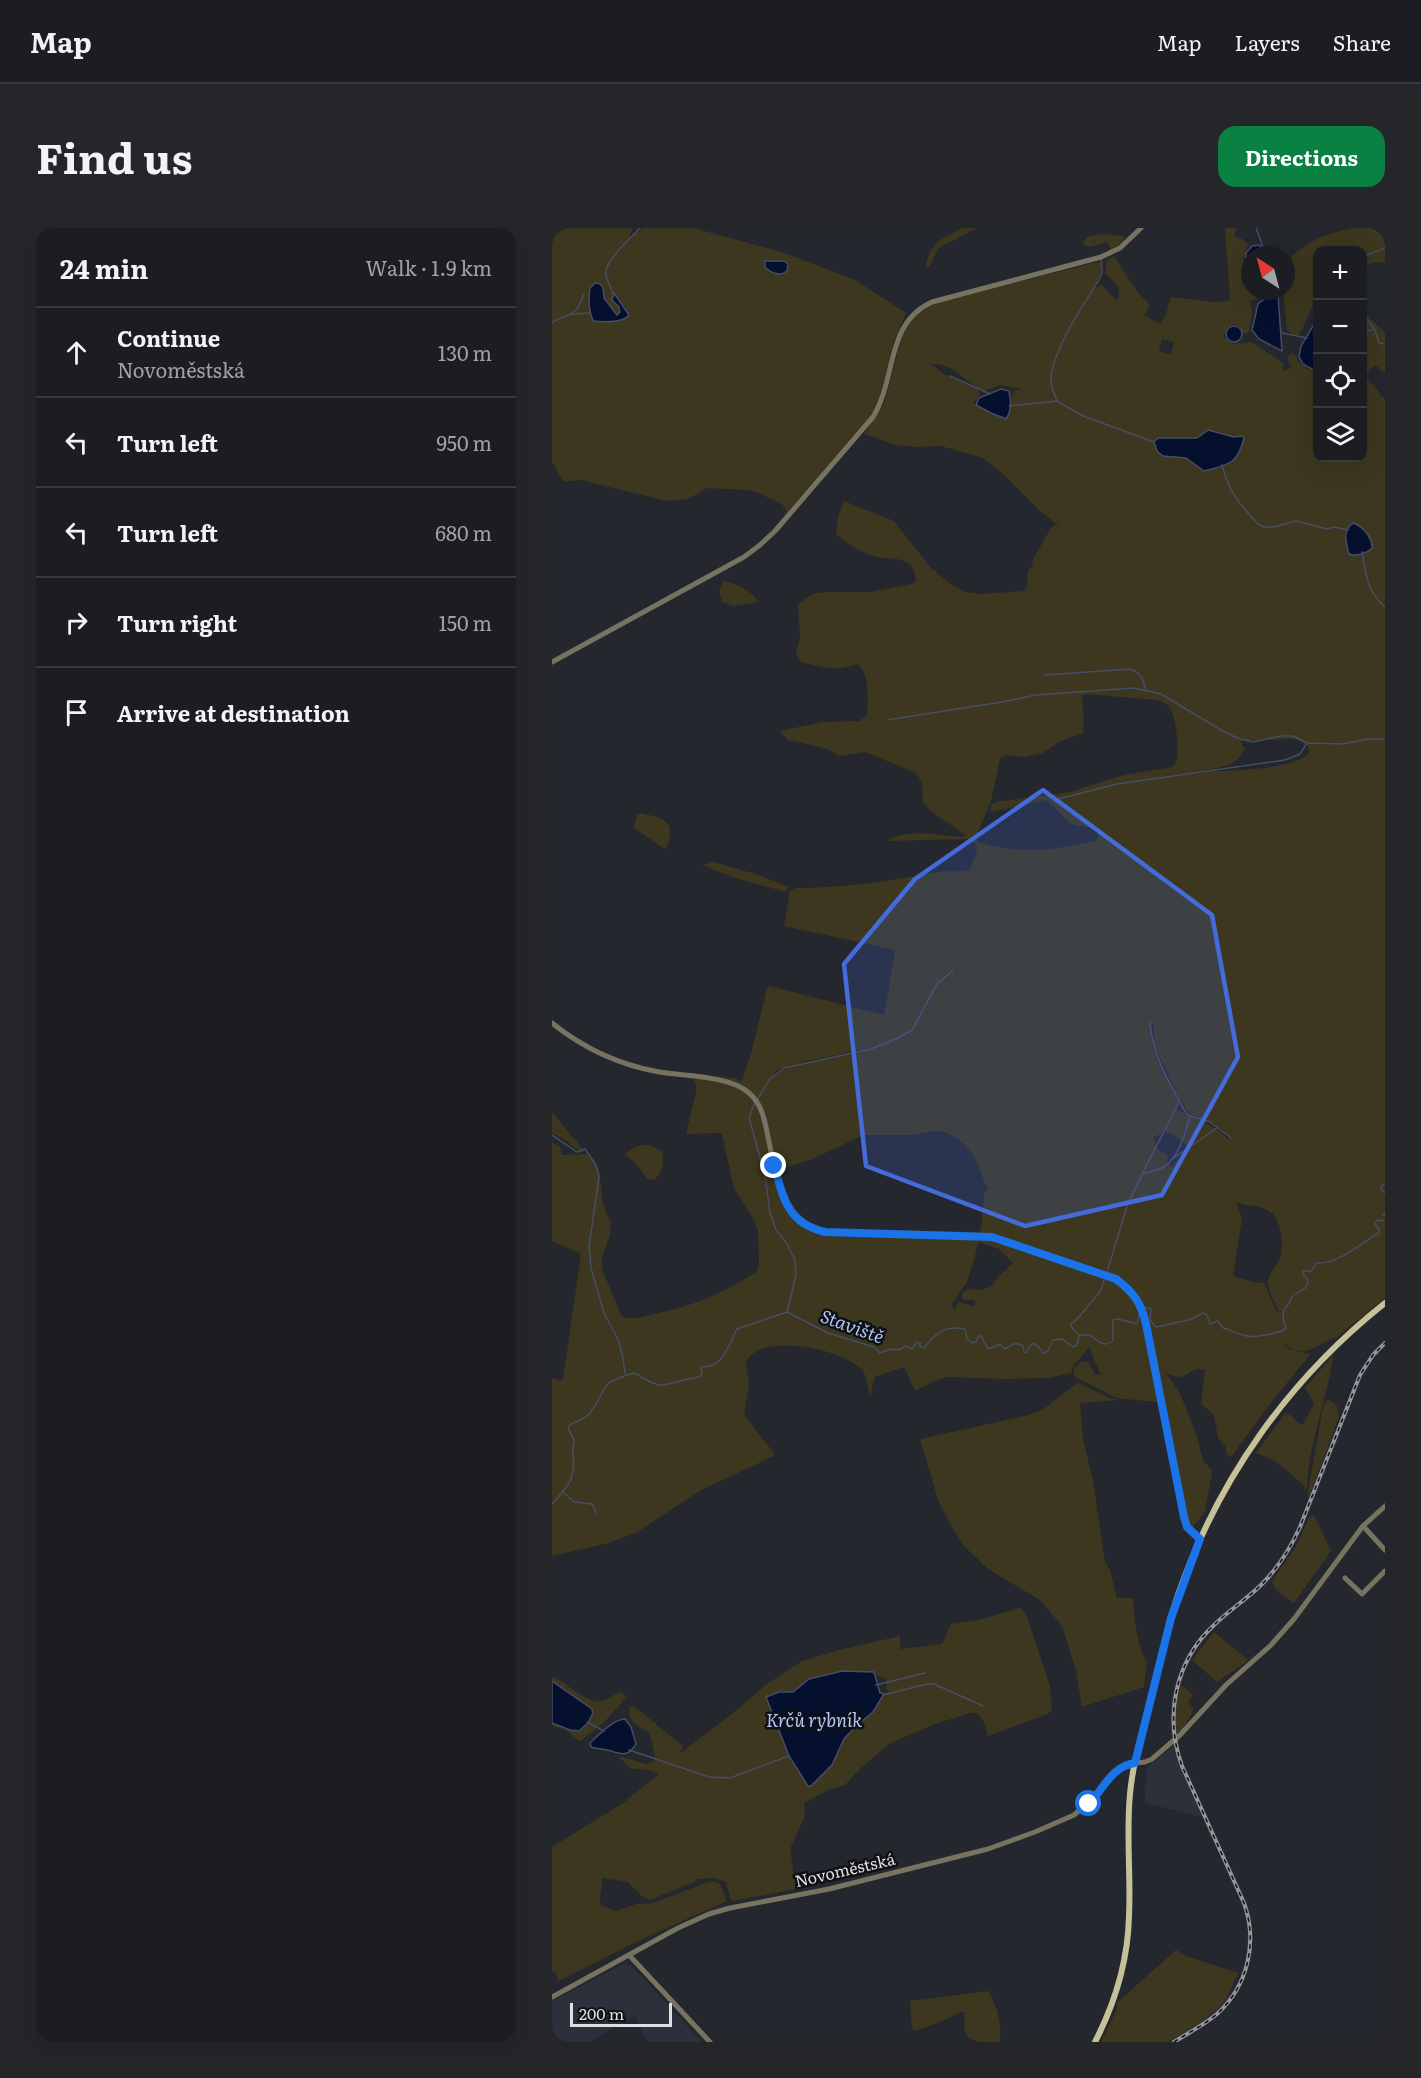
<!DOCTYPE html>
<html lang="en">
<head>
<meta charset="utf-8">
<style>
	:root { --surface:#1b1d22; --page:#24262a; --text:#f1f3f6; --muted:#a0a2a5; --line:#393b40; --accent:#0b8043 }
	body { margin:0; font-family:Literata,serif; background:var(--page); color:var(--text) }
	.controls { position:absolute; right:18px; top:18px; display:grid; overflow:hidden; border-radius:12px; box-shadow:0 6px 24px #0002 }
	.controls button { width:54px; height:54px; display:grid; place-items:center; padding:0; border:0; border-bottom:2px solid var(--line); background:var(--surface); color:var(--text); font:30px sans-serif }
	.compass { position:absolute; left:689px; top:18px; width:54px; height:54px; border-radius:50%; background:var(--surface); box-shadow:0 6px 24px #0002; rotate:324deg }
	.scale { position:absolute; left:18px; bottom:15px; width:102px; box-sizing:border-box; padding-left:6px; border:3px solid #dedfe3; border-top:0; font-size:16px; line-height:21px; white-space:nowrap; color:#dedfe3; -webkit-text-stroke:4px #0f1012; paint-order:stroke }
	.stop { position:absolute; width:18px; height:18px; margin:-14px; border:4px solid #1a73e8; border-radius:50%; background:#fff }
	.stop.end { background:#1a73e8; border-color:#fff; box-shadow:0 2px 6px #0008 }
	.list { margin:0; padding:0; list-style:none }
	h2 { display:flex; justify-content:space-between; align-items:center; height:78px; margin:0; padding:0 24px; font-size:26px }
	h2 small { font-size:20px; font-weight:400; color:var(--muted) }
	.list li { display:grid; grid-template-columns:39px 1fr auto; gap:18px; align-items:center; box-sizing:border-box; height:90px; padding:0 24px; border-top:2px solid var(--line) }
	.list b { display:block; font-size:22px; white-space:nowrap }
	.list p { margin:0; font-size:20px; white-space:nowrap; color:var(--muted) }
	.list em { font-size:20px; font-style:normal; color:var(--muted) }
	.icon { flex:none; width:33px; height:33px; fill:none; stroke:currentColor; stroke-width:2; stroke-linecap:round; stroke-linejoin:round }
	.map { position:relative; flex:none; width:833px; height:1814px; overflow:hidden; border-radius:18px }
	header { display:flex; align-items:center; gap:36px; box-sizing:border-box; height:84px; padding:0 30px; background:var(--surface); border-bottom:2px solid var(--line) }
	header strong { font-size:28px }
	nav { display:flex; gap:33px; margin-inline-start:auto; font-size:21px }
	.intro { display:flex; align-items:center; justify-content:space-between; box-sizing:border-box; height:144px; padding:0 36px }
	h1 { margin:0; font-size:42px }
	.button { padding:15px 27px; border-radius:18px; background:var(--accent); color:#fff; font-size:21px; font-weight:700 }
	main { display:flex; gap:36px; padding:0 36px }
	aside { flex:1; background:var(--surface); border-radius:18px; box-shadow:0 6px 24px #0002 }
	.map>svg:first-child { display:block }
	.built { fill:#2b303b }
	.green { fill:#3c371e; fill-rule:evenodd }
	.water { fill:#050f2e; stroke:#464d64; stroke-width:1.5 }
	.lines { fill:none; stroke-linecap:round; stroke-linejoin:round }
	.stream { stroke:#464d64; stroke-width:1.5 }
	.minor { stroke:#767460; stroke-width:5 }
	.major { stroke:#c7c198; stroke-width:6 }
	.rail-casing { stroke:#93959a; stroke-width:4 }
	.rail { stroke:#0f1012; stroke-width:1.5; stroke-dasharray:4.5; stroke-linecap:butt }
	.route { stroke:#1a73e8; stroke-width:8 }
	.marked { fill:#446bda; fill-opacity:0.2; stroke:#446bda; stroke-width:4.5; stroke-linejoin:round }
	.labels { text-anchor:middle; stroke-width:5; stroke-linejoin:round; paint-order:stroke }
	.street-label { font-size:16px; fill:#dedfe3; stroke:#0f1012 }
	.water-label { font-size:18px; font-style:italic; fill:#b0c6f9; stroke:#0f1012 }
</style>
</head>
<body>
<header>
<strong>Map</strong>
<nav><a>Map</a><a>Layers</a><a>Share</a></nav>
</header>
<div class="intro"><h1>Find us</h1><a class="button">Directions</a></div>
<main>
<aside>
<h2>24 min<small>Walk · 1.9 km</small></h2>
<ul class="list">
<li><svg class="icon" aria-label="ahead" viewBox="0 0 24 24"><path d="M12 20V5M6 11l6-6 6 6"/></svg><div><b>Continue</b><p>Novoměstská</p></div><em>130 m</em></li>
<li><svg class="icon" aria-label="left" viewBox="0 0 24 24"><path d="M17 20v-9H6M10 6l-5 5 5 5"/></svg><div><b>Turn left</b></div><em>950 m</em></li>
<li><svg class="icon" aria-label="left" viewBox="0 0 24 24"><path d="M17 20v-9H6M10 6l-5 5 5 5"/></svg><div><b>Turn left</b></div><em>680 m</em></li>
<li><svg class="icon" aria-label="right" viewBox="0 0 24 24"><path d="M7 20v-9h11M14 6l5 5-5 5"/></svg><div><b>Turn right</b></div><em>150 m</em></li>
<li><svg class="icon" aria-label="arrive" viewBox="0 0 24 24"><path d="M6 21V4h12l-3 4 3 4H6"/></svg><div><b>Arrive at destination</b></div></li>
</ul>
</aside>
<div class="map">
<svg width="833" height="1814" viewBox="0 0 833 1814">
	<rect width="100%" height="100%" fill="#24272d"/>
	<g class="built">
		<path d="M833 1112V1118L818 1135 810 1148 751 1300 738 1324 727 1341 708 1361 663 1399 649 1415 639 1430 630 1452 625 1468 623 1494 627 1521 632 1537 695 1674 699 1687 701 1710 698 1735 693 1750 684 1767 673 1781 655 1796 627 1814H617L659 1787 680 1764 689 1748 693 1734 696 1702 692 1682 683 1660 651 1589 593 1575 594 1541 621 1518 618 1494 620 1468 625 1450 635 1427 645 1412 660 1396 710 1352 734 1322 750 1289 806 1145 819 1125Z"/>
		<path d="M72 1736 79 1737 150 1814H95L83 1788 37 1814H0V1773Z"/>
	</g>
	<g class="green">
		<path d="M0 0H80L78 9 92 0H141L230 24 303 52 354 85 342 113 326 176 318 189 233 287 234 282 230 276 204 264 194 262 155 260 136 271 115 273 28 252 12 254 0 234ZM39 57 52 70 64 87 68 84 62 65 75 82 69 93H42L37 72Z"/>
		<path d="M411 0H425L387 20 378 37 373 41C378 12 389 12 411 0Z"/>
		<path d="M673 0H684L682 9 690 11 696 16 691 32 698 34V45L696 46 698 47V63H714L711 68 698 73 700 84 697 104 692 106 687 98 681 96 674 102 671 109 682 116 700 114 731 135V143L739 140 735 130 740 125 743 126 746 134 765 146 766 230H810L811 170 817 174 811 167V144L814 131 811 116V79L817 89 833 105V145L823 137 813 148 828 165V168L833 170V1070L784 1110C762 1115 755 1134 732 1115L737 1121 757 1126V1128L725 1167 679 1229 674 1226V1219L666 1210 662 1187 649 1176 653 1142C633 1137 638 1158 613 1144L627 1163 645 1208 651 1232 659 1241 660 1244 653 1284 639 1301 636 1295 613 1175 564 1170 522 1148V1140L530 1133 536 1134 543 1147 549 1146 542 1132 538 1119 522 1137 519 1145 497 1150 452 1151 395 1149 380 1154 363 1163 352 1139 323 1149 318 1168C315 1160 316 1149 310 1142 290 1121 218 1106 197 1129 191 1136 197 1147 197 1156 196 1167 192 1177 193 1188L222 1225V1228L149 1262 84 1305 53 1316 0 1328V1150L7 1152 11 1151 29 1026 0 1013V914L8 919 10 927 36 926 47 943 51 976 59 996 58 1007 50 1029V1041L70 1089C81 1092 95 1088 106 1085 142 1078 170 1065 201 1046L205 1043 207 1035 206 1003 203 994 182 960 170 907 167 905 134 906 145 859 142 854 146 847 184 850 189 854 199 826 215 760 217 758 332 787 343 724V722L232 698 238 663 243 660C292 660 338 653 386 644 397 642 407 645 418 642L425 622 424 616 417 611 336 613C352 599 391 608 411 609L413 607 376 581 371 574 370 554 364 545 313 524 287 528 276 521 236 512 227 503 272 494 308 493 315 487C316 473 318 448 307 437 299 436 295 440 288 440 274 441 261 437 248 434L244 425 248 410 246 376 261 366 274 364H318L360 356 364 353C362 324 340 334 321 328 308 324 295 315 284 306L286 289 292 273 342 293 378 339 400 357 413 364 428 366 473 363 472 362 475 358 476 343 481 337 480 333 500 298 504 297 508 299 488 283 452 247 431 230 389 218 364 219 344 217 312 206 332 176 349 110 360 90 378 77 545 34 549 35C550 46 544 56 539 65L546 58 550 57 565 73C572 59 561 53 553 45L555 33 562 28 584 62 598 77 592 87 608 96 614 86 619 69 661 74 678 73ZM610 111 622 114 619 127 607 123ZM379 136C405 135 412 156 433 163L448 157 471 161 463 162C457 171 460 183 454 191L421 176 428 167 425 161 392 146ZM659 202 682 209 692 210C688 234 674 238 652 243L634 230 616 229 638 210H645ZM533 466 604 472C609 473 614 475 617 479 625 489 627 523 624 534L621 539 571 547 518 564 443 574 439 577V584L500 571 495 574C506 580 508 588 517 594 527 601 541 595 547 608L544 613C502 622 467 627 426 614L424 609 439 573 448 531 454 527 471 529 491 525 507 514 531 505 532 493 530 467ZM738 511 746 512 756 518 757 525C741 542 675 543 651 543 671 537 681 542 693 521L688 513ZM599 796 602 798V817L625 865C612 845 596 821 599 796ZM324 819C293 832 251 828 222 847L223 843 255 833ZM628 870 636 885 661 895 678 910 676 911C660 894 644 893 625 881L612 903 621 907 637 918 620 938H618L615 934 616 928 605 920 602 909 609 906 627 874ZM382 903C394 903 399 906 408 913 427 929 427 942 436 962L432 964 429 1002 427 1004 273 1001C252 993 241 983 233 961 231 955 228 949 229 942L232 940 258 932 312 907H359ZM684 974C694 979 705 976 715 982 730 989 733 1018 727 1032 724 1039 717 1045 716 1053 715 1063 724 1074 727 1084H725L712 1055 701 1054 681 1048 690 991ZM427 1014 447 1021 461 1035C453 1043 446 1047 440 1058L429 1062 416 1061 410 1065 411 1072H421L424 1075 422 1078 407 1074 402 1082 399 1077 415 1054Z"/>
		<path d="M801 0H833V34L820 35 811 40 810 22H798L797 19 791 22H766L765 72C756 82 755 97 746 107H741L735 102 731 63H734V35C753 12 774 6 801 0Z"/>
		<path d="M551 6 571 8 573 10 566 18 559 22 555 14 538 19 531 16 534 9Z"/>
		<path d="M171 353C186 356 198 362 207 374L181 378 170 374 167 362Z"/>
		<path d="M89 585C103 589 120 589 118 607 117 613 117 616 113 621L82 600 85 586Z"/>
		<path d="M162 634 207 647 237 659 234 663H230L183 650 150 637Z"/>
		<path d="M0 884 33 924H28L15 913 0 905Z"/>
		<path d="M90 917H99L110 924C113 934 110 946 102 952L95 951 85 937 73 926 80 920Z"/>
		<path d="M781 1127C776 1172 756 1216 755 1262 743 1247 723 1231 704 1225L733 1185C741 1186 744 1195 751 1197L762 1175 753 1160Z"/>
		<path d="M524 1154 558 1170 568 1172 528 1175 531 1211 541 1253 553 1334 558 1342 565 1370H581C582 1388 585 1420 595 1434L592 1459 530 1479 524 1443 510 1398 488 1372 436 1341 412 1318 397 1294 386 1272 368 1211 477 1187 490 1182 524 1156Z"/>
		<path d="M777 1172 785 1178 787 1189 757 1269 756 1263 771 1180 774 1173Z"/>
		<path d="M758 1288H761L764 1291 779 1323 742 1375C734 1369 722 1364 720 1353L743 1320Z"/>
		<path d="M468 1380 470 1381 475 1389 498 1458 500 1481 496 1486 436 1508C433 1497 431 1483 418 1485L380 1497 337 1516 306 1543 293 1557 276 1562 252 1575 253 1588 238 1621 244 1661 181 1673 178 1669 174 1654 162 1650 145 1651 142 1654 98 1672 90 1668 76 1654 50 1650C52 1659 46 1667 49 1677L64 1683 84 1676 101 1675 156 1654H164L168 1656 175 1673 88 1712 7 1753 2 1743 0 1744V1619L71 1575 106 1547C99 1540 88 1541 79 1541L66 1528 95 1536 102 1533 103 1527 97 1504C85 1499 76 1493 77 1479H83L130 1517 131 1520 127 1524 129 1525 187 1480 215 1456 250 1433 287 1422 348 1408V1421L390 1416 399 1396 426 1392ZM289 1443 323 1445 326 1448 337 1452H335L334 1460 337 1464 332 1466 321 1484 305 1497 292 1511 280 1537 256 1558 237 1528 214 1469 229 1463 236 1464 243 1462 260 1450Z"/>
		<path d="M662 1404 696 1432C686 1441 675 1446 665 1454L640 1432Z"/>
		<path d="M0 1449C16 1454 34 1477 51 1473 57 1471 63 1466 68 1464L74 1468C65 1483 43 1504 27 1513L13 1501 0 1498Z"/>
		<path d="M630 1457 641 1467 636 1474 642 1481 632 1500 625 1505C621 1492 623 1468 630 1457Z"/>
		<path d="M624 1722 634 1728 686 1745 675 1770 669 1777 652 1792 617 1814H549L564 1783 566 1774Z"/>
		<path d="M436 1763C445 1776 450 1797 448 1814H428L417 1811 412 1800 413 1785 408 1784 391 1793 363 1803 360 1801 358 1773Z"/>
	</g>
	<g class="water">
		<path d="M708 17 709 27H698V32L694 31V25L700 18Z"/>
		<path d="M213 33H232L236 36 235 43C228 49 219 45 213 39Z"/>
		<path d="M43 55 48 56 51 59 52 70 65 87 68 84 67 79 60 72 62 65 77 87C71 95 51 94 41 93 37 82 36 71 38 60Z"/>
		<path d="M723 63 726 67 730 123 707 111 700 102 706 76Z"/>
		<path d="M765 97H766L765 144 751 136 747 129 749 118 761 98Z"/>
		<circle cx="682" cy="106" r="8"/>
		<path d="M449 161 457 163C459 172 460 183 454 191L439 185 424 177 427 170Z"/>
		<path d="M656 202 682 209 690 208 692 210C686 236 676 237 652 243L634 230 611 228 605 223 602 214 606 210H645Z"/>
		<path d="M801 295C811 299 820 308 820 320 816 325 803 329 797 326 794 315 790 302 801 295Z"/>
		<path d="M290 1443 322 1444 328 1465 332 1466 321 1484 305 1497 292 1511 280 1537 259 1558H256L237 1528 214 1469 227 1464H241L257 1451Z"/>
		<path d="M0 1453 40 1481 41 1485 36 1495 27 1503 18 1502 0 1495Z"/>
		<path d="M73 1491 79 1499 84 1516C77 1528 71 1527 59 1523 53 1521 45 1521 39 1519L38 1515C48 1506 60 1492 73 1491Z"/>
	</g>
	<g class="lines">
		<g class="stream">
			<path d="M704 0 714 27"/>
			<path d="M810 29 833 20"/>
			<path d="M61 66C59 60 55 53 54 47 51 34 79 10 88 0"/>
			<path d="M20 85 26 80 32 66"/>
			<path d="M810 85 823 102 827 115 833 116"/>
			<path d="M0 94 19 86 38 85"/>
			<path d="M810 103 821 102"/>
			<path d="M730 105 755 110"/>
			<path d="M398 148 438 166"/>
			<path d="M505 173C503 167 500 161 499 155 496 129 533 74 547 52L550 44 549 30"/>
			<path d="M457 178 505 173 531 188 602 214"/>
			<path d="M670 237C677 264 687 276 706 296L712 299H722L744 293 775 301 782 299 796 302"/>
			<path d="M810 324C815 349 814 361 833 379"/>
			<path d="M493 447 578 441C589 445 591 449 593 461"/>
			<path d="M335 492 450 474 484 467 582 460 609 466 669 502 685 510 701 514 728 508H741L755 515 790 516 816 511H833"/>
			<path d="M506 571 565 556 733 532 748 526 755 515"/>
			<path d="M205 872 217 852 232 840 319 821 344 811 360 802 385 756 401 742"/>
			<path d="M202 876 197 890 213 947 218 985 224 1002 234 1014 243 1032 244 1047 235 1084"/>
			<path d="M639 888 658 894 679 910"/>
			<path d="M0 907 25 924 33 921 44 937 47 949 37 1019 39 1040 52 1085 66 1111 71 1130 73 1146"/>
			<path d="M622 930 666 899"/>
			<path d="M591 944 627 874"/>
			<path d="M833 956 829 959V961L833 965"/>
			<path d="M833 985 831 987 833 988"/>
			<path d="M555 1044 576 975 591 945C597 944 605 943 610 940 627 931 633 905 638 888L634 885C618 856 600 827 598 794"/>
			<path d="M591 1079 599 1081 598 1092 604 1099 637 1092 651 1085 655 1087 658 1096 666 1093 671 1100C679 1102 687 1107 695 1108 703 1110 727 1105 734 1101L731 1091 732 1081C738 1077 737 1074 740 1069 746 1061 756 1064 756 1052L751 1046V1043H759L765 1035C788 1036 808 1015 827 1005V1001L823 996 825 992 833 993"/>
			<path d="M526 1106 520 1100 519 1096C527 1090 530 1086 536 1078 547 1064 548 1068 553 1049"/>
			<path d="M10 1263 22 1274 40 1276 45 1286"/>
			<path d="M0 1276C16 1259 24 1250 21 1226 20 1222 22 1216 22 1212 21 1207 17 1205 16 1199 22 1192 31 1193 37 1186 58 1160 43 1156 82 1145 108 1159 103 1160 132 1152 138 1150 144 1151 150 1147L149 1139C171 1140 176 1118 185 1101L235 1084 276 1105 322 1119 328 1125 339 1121 347 1122 354 1118 360 1121 365 1114 368 1115V1118L372 1120C383 1105 394 1097 413 1101L415 1111 420 1115 424 1114 426 1108H429L436 1121 448 1116 453 1121C459 1117 464 1113 471 1118L472 1124 474 1125 478 1118 482 1115 492 1125 496 1123 501 1112 510 1111 521 1119 525 1117 527 1107H538C546 1113 551 1120 561 1113V1092L566 1091 585 1096 588 1082"/>
			<path d="M324 1457 373 1445"/>
			<path d="M331 1467 375 1456H382L431 1478"/>
			<path d="M35 1494 52 1503"/>
			<path d="M77 1522 157 1549 178 1550 237 1528"/>
		</g>
		<g class="minor">
			<path d="M0 434 192 329 208 317 223 303 321 189C345 150 333 95 380 74L549 29 568 20 589 0"/>
			<path d="M0 795C31 820 68 837 107 844 132 848 177 848 196 864 209 875 212 889 215 904 221 931 226 975 248 994 255 1000 264 1002 273 1004L440 1009 564 1051C576 1060 585 1068 591 1083L632 1289 635 1299 648 1311"/>
			<path d="M811 1298 833 1322"/>
			<path d="M793 1350 810 1366 833 1343"/>
			<path d="M77 1727 158 1814"/>
			<path d="M0 1769 126 1700 157 1686 178 1680 277 1661 436 1621 483 1604 522 1587 542 1570 567 1540 574 1536 593 1534 600 1531 628 1507 674 1457 719 1417 742 1391 811 1298 833 1278"/>
		</g>
		<path class="major" d="M543 1814C563 1775 576 1732 577 1688 579 1647 574 1606 578 1566 581 1531 593 1497 601 1464 609 1431 615 1399 626 1367 666 1251 737 1151 833 1075"/>
		<defs>
			<path id="rail" d="M622 1814C636 1805 652 1797 665 1786 696 1758 706 1714 692 1675L630 1538C612 1488 623 1434 661 1398 675 1384 692 1373 707 1359 725 1342 738 1321 748 1299L808 1147 821 1127 833 1115"/>
		</defs>
		<use href="#rail" class="rail-casing"/>
		<use href="#rail" class="rail"/>
	</g>
	<g class="lines">
		<path class="route" d="M222 938C232 971 235 995 273 1004L440 1009 564 1051C581 1064 589 1074 594 1096L632 1289 635 1299 648 1311 619 1390 583 1535C560 1538 552 1560 537 1576"/>
	</g>
	<path class="marked" d="M491 562 660 687 686 829 610 967 473 998 314 938 292 736 363 651Z"/>
	<g class="labels">
		<g class="street-label">
			<text transform="translate(293 1642) rotate(-13)" y="6">Novoměstská</text>
		</g>
		<g class="water-label">
			<text transform="translate(300 1099) rotate(20)" y="6">Staviště</text>
			<text x="262" y="1499">Krčů rybník</text>
		</g>
	</g>
</svg>
<div class="controls">
<button>+</button>
<button>−</button>
<button><svg class="icon" aria-label="locate" viewBox="0 0 24 24"><circle cx="12" cy="12" r="6"/><path d="M12 2v4M12 18v4M2 12h4M18 12h4"/></svg></button>
<button><svg class="icon" aria-label="layers" viewBox="0 0 24 24"><path d="M12 4l9 5-9 5-9-5zM3 14l9 5 9-5"/></svg></button>
</div>
<svg class="compass" viewBox="-18 -18 36 36"><path d="M0-13l5 13h-10z" fill="#e53935"/><path d="M0 13l5-13h-10z" fill="#a0a2a5"/></svg>
<div class="scale">200 m</div>
<div class="stop" style="left:537px;top:1576px"></div>
<div class="stop end" style="left:222px;top:938px"></div>
</div>
</main>
</body>
</html>
